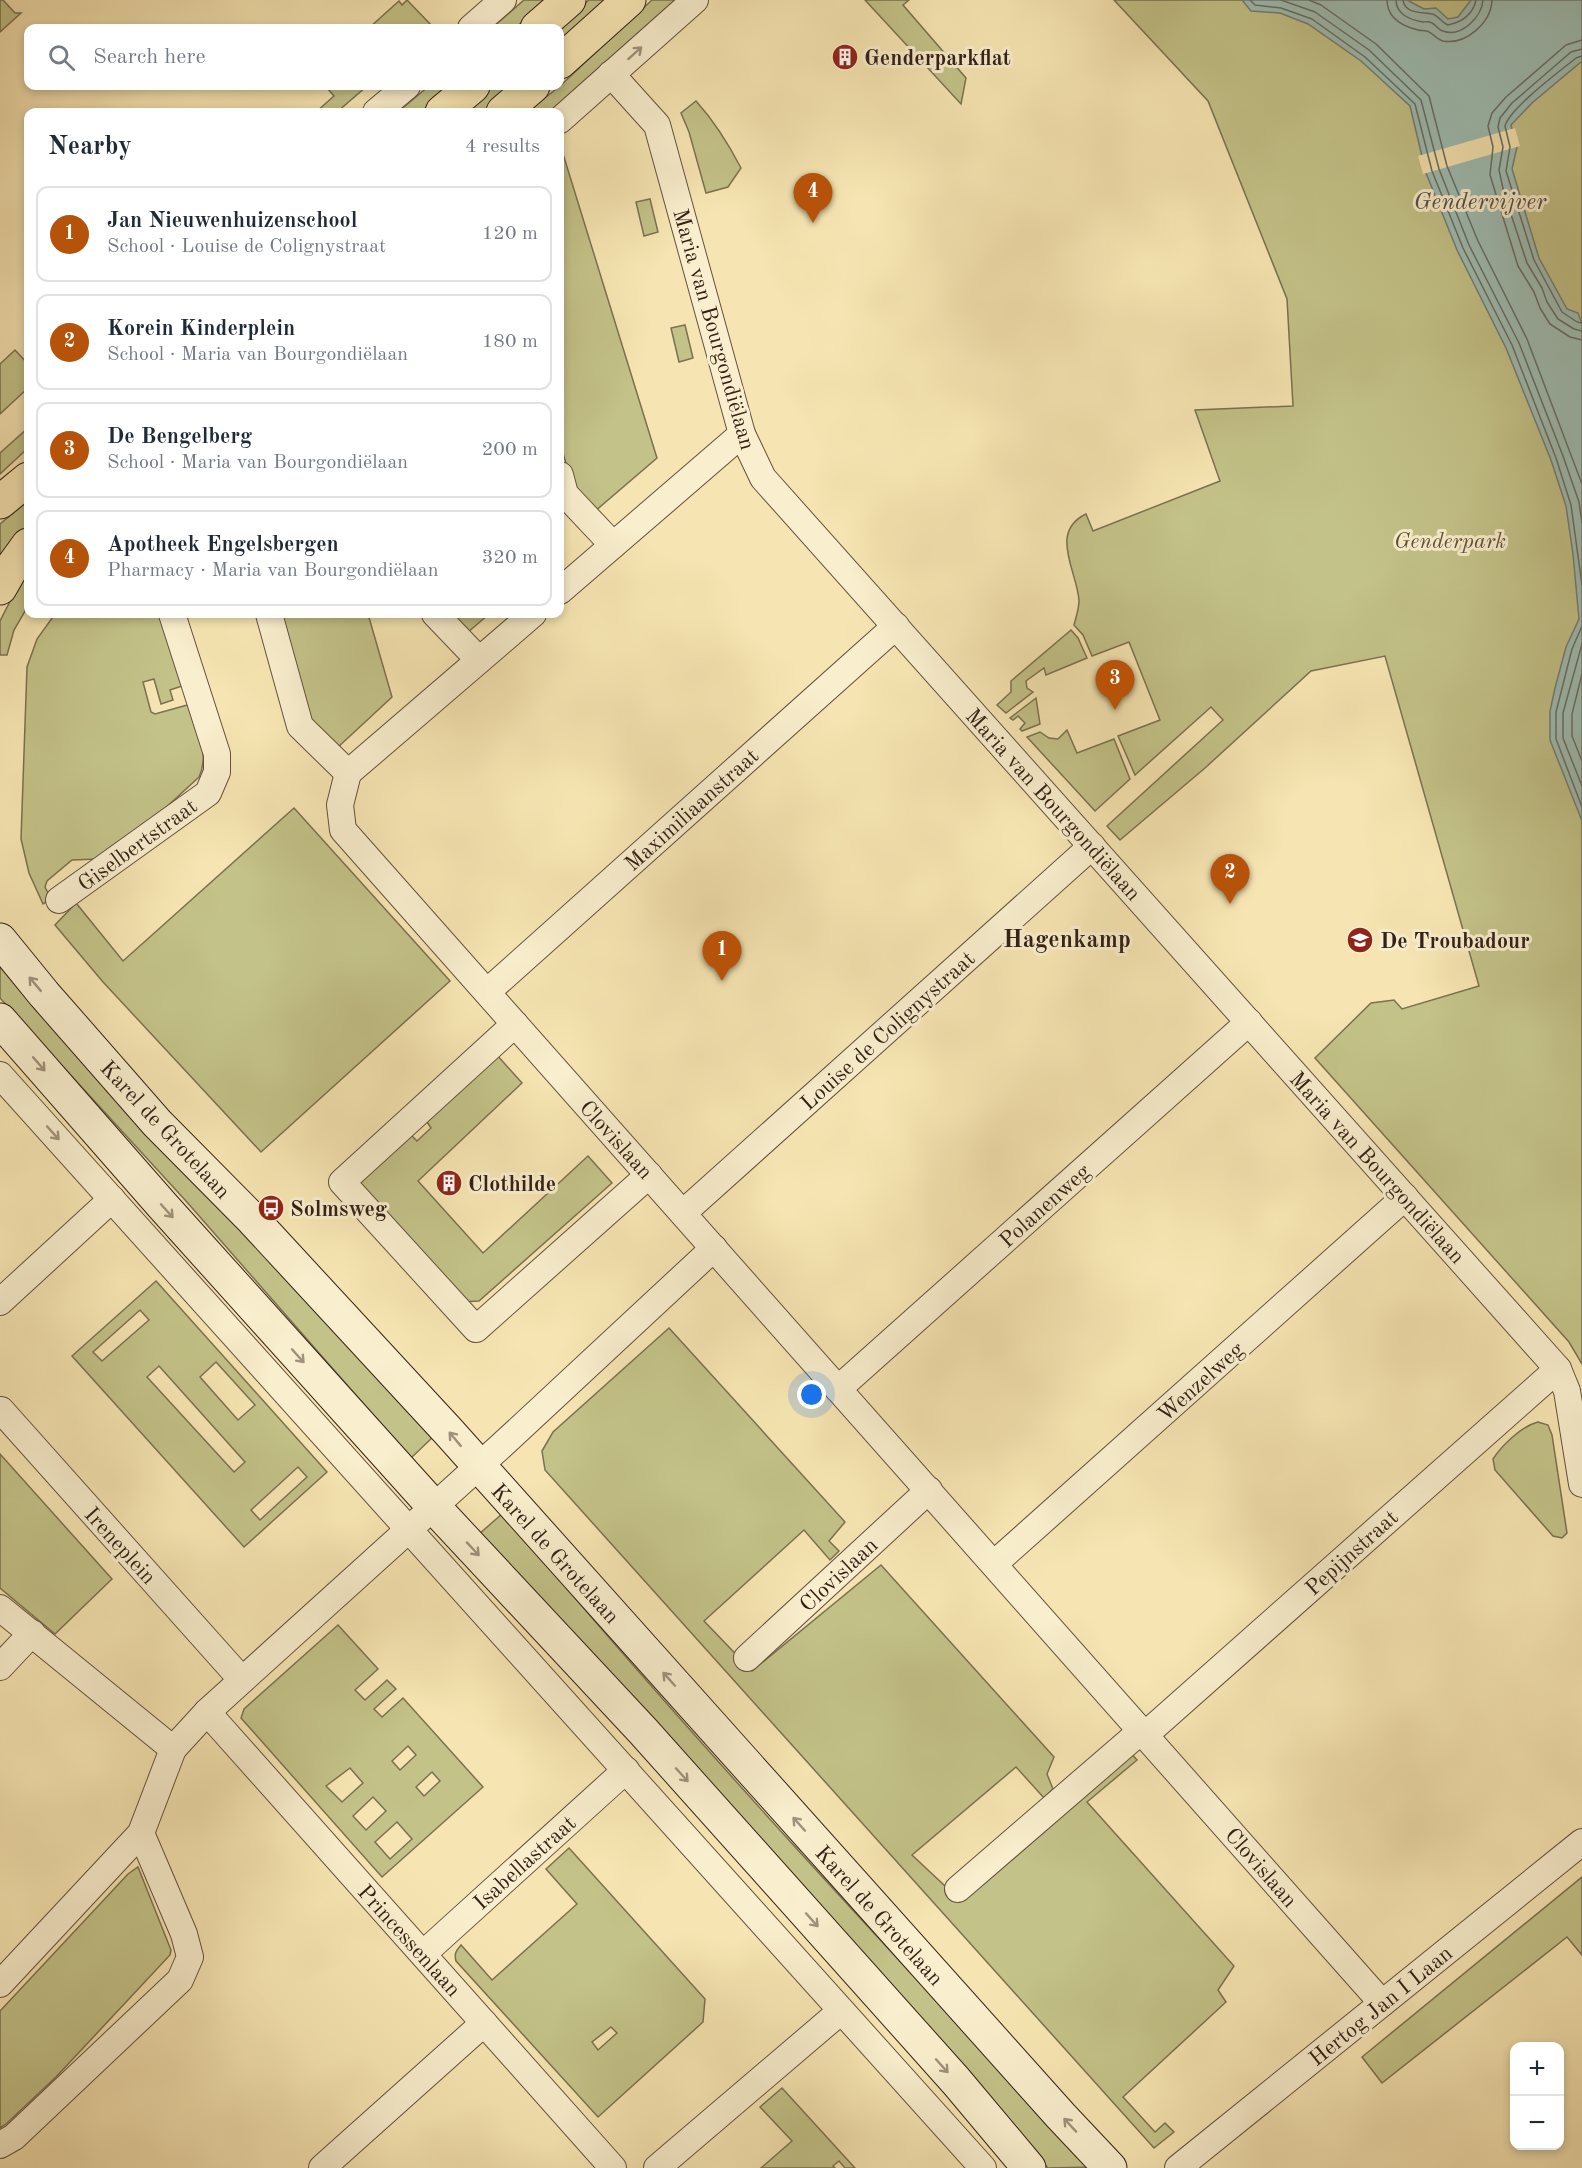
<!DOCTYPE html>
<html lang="en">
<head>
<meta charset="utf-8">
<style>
	:root { --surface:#fff; --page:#f6f6f7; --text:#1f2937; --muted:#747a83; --line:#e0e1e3; --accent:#b45309 }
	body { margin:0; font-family:"Old Standard TT",serif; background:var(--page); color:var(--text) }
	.controls { position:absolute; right:18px; bottom:18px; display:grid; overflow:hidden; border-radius:12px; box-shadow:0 3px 9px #0003 }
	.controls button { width:54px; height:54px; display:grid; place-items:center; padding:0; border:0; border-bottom:2px solid var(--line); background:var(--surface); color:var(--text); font:30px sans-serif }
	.you { position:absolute; left:812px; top:1395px; width:21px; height:21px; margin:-15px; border:4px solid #fff; border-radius:50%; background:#1a73e8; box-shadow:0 0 0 9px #1a73e833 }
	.badge { display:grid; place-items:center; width:39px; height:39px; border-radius:50%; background:var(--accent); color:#fff; font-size:20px; font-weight:700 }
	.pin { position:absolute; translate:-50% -50px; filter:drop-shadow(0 2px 3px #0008) }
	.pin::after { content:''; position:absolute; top:32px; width:21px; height:18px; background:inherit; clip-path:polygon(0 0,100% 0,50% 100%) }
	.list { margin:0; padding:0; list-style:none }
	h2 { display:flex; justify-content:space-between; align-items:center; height:78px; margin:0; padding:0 24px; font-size:26px }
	h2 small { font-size:20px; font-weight:400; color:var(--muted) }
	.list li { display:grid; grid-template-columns:39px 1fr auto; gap:18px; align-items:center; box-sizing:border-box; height:96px; margin:0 12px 12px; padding:0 12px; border:2px solid var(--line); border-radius:12px }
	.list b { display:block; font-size:22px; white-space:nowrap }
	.list p { margin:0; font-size:20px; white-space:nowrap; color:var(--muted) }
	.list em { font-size:20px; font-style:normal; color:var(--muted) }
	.icon { flex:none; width:33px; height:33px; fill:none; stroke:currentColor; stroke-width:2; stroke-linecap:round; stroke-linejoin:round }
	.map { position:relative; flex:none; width:1582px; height:2168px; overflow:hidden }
	.search { position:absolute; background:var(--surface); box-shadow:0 3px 9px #0003; left:24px; top:24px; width:540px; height:66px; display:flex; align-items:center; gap:15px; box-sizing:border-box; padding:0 21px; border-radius:12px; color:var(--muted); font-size:22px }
	.panel { position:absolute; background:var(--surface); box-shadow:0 3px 9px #0003; left:24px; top:108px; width:540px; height:510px; border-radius:12px }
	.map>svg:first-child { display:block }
	.green { fill:#c3c288; stroke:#7b7150; stroke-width:1.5; fill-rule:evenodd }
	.water { fill:#9ebdb3; stroke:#737e75; stroke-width:1.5 }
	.pier { fill:#f6e5b2 }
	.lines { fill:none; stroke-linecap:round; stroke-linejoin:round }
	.shore { stroke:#686e65; stroke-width:1.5 }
	.street-casing { stroke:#64513e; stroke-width:28 }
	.secondary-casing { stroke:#332017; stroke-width:35 }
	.primary-casing { stroke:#332017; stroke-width:35 }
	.street { stroke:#f9eecd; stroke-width:26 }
	.secondary { stroke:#f9eecd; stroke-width:33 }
	.primary { stroke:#f6e5b2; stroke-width:33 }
	.oneway { stroke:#a0917b }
	.labels { text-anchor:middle; stroke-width:6; stroke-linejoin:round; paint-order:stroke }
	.poi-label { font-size:22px; font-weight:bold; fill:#332017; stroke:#f9eecd; text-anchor:start }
	.street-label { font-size:22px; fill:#332017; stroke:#f9eecd }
	.park-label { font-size:22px; font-style:italic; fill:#5e5139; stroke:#f9eecd }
	.water-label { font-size:24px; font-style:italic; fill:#534f46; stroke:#f9eecd }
	.neighbourhood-label { font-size:24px; font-weight:bold; fill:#332017; stroke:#f9eecd }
</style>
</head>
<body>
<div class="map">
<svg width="1582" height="2168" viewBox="0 0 1582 2168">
	<rect width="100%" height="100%" fill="#f6e5b2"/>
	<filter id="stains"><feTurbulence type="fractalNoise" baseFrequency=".00333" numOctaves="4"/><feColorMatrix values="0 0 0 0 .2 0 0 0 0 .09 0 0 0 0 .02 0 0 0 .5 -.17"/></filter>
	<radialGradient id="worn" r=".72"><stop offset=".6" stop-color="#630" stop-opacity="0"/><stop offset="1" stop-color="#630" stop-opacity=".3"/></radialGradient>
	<g class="green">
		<path d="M0 0H3L15 13H21L0 32Z"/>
		<path d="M407 0 433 27 431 28H369L399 1 402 5Z"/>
		<path d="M524 0H547L515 28H492Z"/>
		<path d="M589 0H610L560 45V28H557Z"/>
		<path d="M652 0H675L549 112H527L560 86Z"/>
		<path d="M865 0H909L903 5 966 78 961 104Z"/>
		<path d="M1114 0H1582V1364L1569 1342 1315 1058 1371 1003 1394 1000 1402 1009 1479 986 1385 656 1311 671 1205 768 1120 840 1107 826 1223 720 1211 707 1135 775 1118 736 1160 720 1129 642 1092 656 1083 635 1074 625C1076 617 1079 609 1079 601 1078 573 1048 532 1086 514L1093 531 1220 481 1195 410 1293 406 1287 299 1208 101Z"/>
		<path d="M328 86H367L337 112H316L334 96 326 87Z"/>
		<path d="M429 86H451L421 112H398Z"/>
		<path d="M494 86H515L485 112H464Z"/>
		<path d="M696 101C715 122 728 143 741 168L728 187 706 193 689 132 681 113Z"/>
		<path d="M563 154 657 458 594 512 575 494 560 443V157Z"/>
		<path d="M650 199 658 232 644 236 636 202Z"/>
		<path d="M685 325 693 358 679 362 671 328Z"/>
		<path d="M15 350 28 364V388L0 414V364Z"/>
		<path d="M28 428V448L0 474V453Z"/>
		<path d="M28 501V524L0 560V524Z"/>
		<path d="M28 570V606L14 630 7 655H0V621L18 586Z"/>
		<path d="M55 614H165L185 685 170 690 173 700 161 704 154 679 143 682 151 712 155 714 191 704C197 727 210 754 199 777L123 847 98 859 72 860 47 881 45 887 51 899 43 904 29 873 21 839 27 667 37 639Z"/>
		<path d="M273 614H368L392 697 336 749 306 719Z"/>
		<path d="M444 614H489L467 633Z"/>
		<path d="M1071 630 1078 638 1087 658 1046 675 1044 668 1026 681 1027 688 1033 692 1006 713 997 705 1011 692V681Z"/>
		<path d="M1036 698 1040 724 1022 731 1020 729 1025 723 1018 716 1013 720 1010 718Z"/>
		<path d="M1067 730 1077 753 1114 739 1130 779 1095 811 1027 737 1040 732 1049 738 1058 739Z"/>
		<path d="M294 808 450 981 261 1152 103 982 55 925 76 903 123 961Z"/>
		<path d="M0 958 434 1436 411 1458 186 1201 0 998Z"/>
		<path d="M496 1054 522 1083 418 1181 483 1253 588 1156 612 1183 479 1301 460 1302 360 1193 362 1178 409 1133 417 1141 431 1128 425 1119Z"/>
		<path d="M156 1281 327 1472 244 1547 72 1356ZM140 1310 149 1320 102 1361 93 1352ZM216 1362 255 1405 238 1420 200 1377ZM159 1366 245 1462 234 1472 147 1377ZM298 1467 307 1477 260 1520 251 1510Z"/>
		<path d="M669 1328 845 1522 829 1541 839 1551 830 1560 804 1530 704 1621 752 1671 881 1565 1054 1757 1047 1774 1053 1789 1044 1798 1016 1767 912 1855 960 1900 1130 1752 1137 1760 1087 1802 1234 1966 1218 1990 1226 2002 1123 2097 1155 2132 1165 2123 1174 2132 1154 2148 545 1470 542 1451 553 1432Z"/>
		<path d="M1538 1422 1548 1425 1552 1435 1567 1533 1562 1538 1553 1536 1495 1470 1493 1459C1502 1445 1522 1426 1538 1422Z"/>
		<path d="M0 1454 112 1579 55 1634 0 1588Z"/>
		<path d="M503 1513C691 1738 891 1953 1092 2167L1048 2168 629 1694 478 1535Z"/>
		<path d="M338 1625 378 1669 355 1690 365 1700 387 1680 396 1689 374 1709 382 1717 403 1698 483 1787 382 1877 241 1718 244 1709ZM408 1746 416 1755 400 1770 392 1761ZM350 1768 363 1783 342 1802 326 1786ZM432 1772 440 1781 424 1796 416 1787ZM373 1797 386 1811 366 1830 353 1816ZM397 1822 412 1839 390 1859 375 1842Z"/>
		<path d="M569 1848 705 1999 703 2022 598 2117 456 1961C454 1954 456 1951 461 1945L492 1980 577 1904 546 1869ZM611 2027 617 2033 598 2050 592 2042Z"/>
		<path d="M138 1867 171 1950 170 1955 56 2077 6 2124 0 2128V2011L128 1874Z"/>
		<path d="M1582 1877V1955L1567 1937 1382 2083 1362 2057Z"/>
		<path d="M782 2088 855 2168H845L839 2161 833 2166 835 2168H761L792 2141 760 2107Z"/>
	</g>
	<path class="water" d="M1242 0H1407L1424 9 1436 8 1448 19 1458 17 1471 0H1582V61L1532 103 1511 125 1517 147 1512 169 1539 258 1567 309 1578 313 1582 324V821L1550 740V711L1555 688 1566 647 1579 619 1573 554 1566 506 1551 460 1506 348 1457 250 1426 173 1410 106 1361 61 1308 24 1280 13 1251 11Z"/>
	<path class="pier" d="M1515 128 1520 146 1423 174 1418 156Z"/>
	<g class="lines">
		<g class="shore">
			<path d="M1250 0 1255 5 1281 8 1312 19 1365 57 1415 104 1432 171 1463 248 1512 345 1556 458 1571 505 1582 585"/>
			<path d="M1281 0 1315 12 1369 50 1421 100 1439 169 1469 245 1519 343 1563 456 1579 502 1582 523"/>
			<path d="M1309 0 1321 5 1376 44 1429 96 1447 166 1478 241 1527 339 1582 484"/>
			<path d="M1387 0C1387 18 1402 26 1418 30 1421 31 1424 30 1427 31 1433 33 1436 39 1443 41 1466 45 1491 23 1492 0"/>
			<path d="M1396 0C1396 14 1410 20 1423 22 1426 22 1429 21 1432 23 1436 25 1438 30 1443 31 1461 38 1482 17 1483 0"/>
			<path d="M1403 0C1405 14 1421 12 1432 14 1438 15 1442 23 1448 25 1462 22 1473 14 1476 0"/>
			<path d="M1582 40 1566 45 1506 97 1492 113 1488 126 1493 147 1490 175 1518 266 1534 292 1540 308 1550 324 1570 337 1582 340"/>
			<path d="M1582 49 1571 52 1512 103 1500 118 1498 127 1503 147 1499 170 1504 193 1527 263 1542 288 1547 302 1558 319 1574 329 1582 331"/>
			<path d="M1582 56 1576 58C1560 71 1510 108 1505 126L1510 147 1506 171 1534 260 1562 312 1577 322 1582 323"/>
			<path d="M1582 626 1572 649 1556 712V739L1582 807"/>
			<path d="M1582 644 1563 713V738L1582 786"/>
			<path d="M1582 674 1572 714V736L1582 761"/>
		</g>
		<defs>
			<g id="street">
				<path d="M471 28 503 0"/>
				<path d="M611 74 657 125 742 434 763 478 1558 1369 1567 1391 1582 1484"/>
				<path d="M376 112 407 86"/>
				<path d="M560 120 695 0"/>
				<path d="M560 475 565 494 613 545"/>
				<path d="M560 591 742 434"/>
				<path d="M269 614 300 726 348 773"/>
				<path d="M435 614 479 660"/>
				<path d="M348 773 340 805 343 830 1382 2003"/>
				<path d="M348 773 533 614"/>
				<path d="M59 900 208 793 217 772V754L172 614"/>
				<path d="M487 992 896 626"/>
				<path d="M515 1024 342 1182 476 1329 649 1175"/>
				<path d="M0 1075 983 2168"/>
				<path d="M683 1213 1092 846"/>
				<path d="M0 1302 112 1199"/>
				<path d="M838 1389 1249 1022"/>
				<path d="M1 1410 242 1680"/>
				<path d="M994 1564 1405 1197"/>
				<path d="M0 1608 173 1749 207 1712 501 1446 714 1248"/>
				<path d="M747 1658 929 1490"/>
				<path d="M0 1667 32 1633"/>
				<path d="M207 1712 613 2168"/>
				<path d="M1145 1735 1558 1369"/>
				<path d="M958 1889 1141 1731"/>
				<path d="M423 1954 626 1770"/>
				<path d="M0 1984 141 1833 173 1749"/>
				<path d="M0 2145 14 2137 180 1980 190 1957 184 1934 141 1833"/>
				<path d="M322 2168 484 2023"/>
				<path d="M657 2168 841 2011"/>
				<path d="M1178 2168 1582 1842"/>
			</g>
			<g id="secondary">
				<path d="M0 940 44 994 157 1123 253 1220 448 1431 1061 2116 1110 2168"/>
				<path d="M0 1020 162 1205 433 1506 643 1731 956 2081 1029 2168"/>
			</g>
			<g id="primary">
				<path d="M537 28 569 0"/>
				<path d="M560 62 629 0"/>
				<path d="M442 112 473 86"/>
				<path d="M503 112 533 86"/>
				<path d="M0 502 28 479"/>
				<path d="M0 588 12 567 28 545"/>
			</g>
		</defs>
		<use href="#street" class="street-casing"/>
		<use href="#secondary" class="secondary-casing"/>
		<use href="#primary" class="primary-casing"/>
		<use href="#street" class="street"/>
		<use href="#secondary" class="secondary"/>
		<use href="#primary" class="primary"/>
	</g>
	<defs><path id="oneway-shaft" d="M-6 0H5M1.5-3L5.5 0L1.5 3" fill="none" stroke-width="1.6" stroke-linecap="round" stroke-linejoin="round" transform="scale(1.5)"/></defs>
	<g class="oneway">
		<use href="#oneway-shaft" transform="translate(635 53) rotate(-42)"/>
		<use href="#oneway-shaft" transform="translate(35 984) rotate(-130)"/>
		<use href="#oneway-shaft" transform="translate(39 1064) rotate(49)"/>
		<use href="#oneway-shaft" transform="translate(53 1133) rotate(48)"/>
		<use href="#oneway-shaft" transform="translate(167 1211) rotate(48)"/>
		<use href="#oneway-shaft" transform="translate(298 1356) rotate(48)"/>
		<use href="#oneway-shaft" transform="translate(455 1439) rotate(-130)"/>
		<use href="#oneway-shaft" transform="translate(473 1549) rotate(47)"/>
		<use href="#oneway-shaft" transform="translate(669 1679) rotate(-132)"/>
		<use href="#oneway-shaft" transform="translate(682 1775) rotate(48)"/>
		<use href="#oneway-shaft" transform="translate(799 1824) rotate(-132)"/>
		<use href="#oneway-shaft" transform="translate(812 1920) rotate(48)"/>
		<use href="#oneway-shaft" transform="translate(942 2066) rotate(48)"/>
		<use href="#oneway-shaft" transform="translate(1070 2125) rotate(-133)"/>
	</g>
	<defs>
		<symbol id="building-disc" viewBox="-11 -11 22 22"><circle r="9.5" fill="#8f2418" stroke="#f9eecd"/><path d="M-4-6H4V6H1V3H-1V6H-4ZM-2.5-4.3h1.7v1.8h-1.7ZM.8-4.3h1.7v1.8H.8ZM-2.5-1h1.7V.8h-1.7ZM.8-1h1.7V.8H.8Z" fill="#fff"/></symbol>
		<symbol id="school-disc" viewBox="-11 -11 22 22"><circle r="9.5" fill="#8f2418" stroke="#f9eecd"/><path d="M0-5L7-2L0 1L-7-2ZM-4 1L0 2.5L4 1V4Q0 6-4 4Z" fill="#fff"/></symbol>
		<symbol id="bus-disc" viewBox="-11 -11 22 22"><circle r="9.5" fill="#8f2418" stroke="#f9eecd"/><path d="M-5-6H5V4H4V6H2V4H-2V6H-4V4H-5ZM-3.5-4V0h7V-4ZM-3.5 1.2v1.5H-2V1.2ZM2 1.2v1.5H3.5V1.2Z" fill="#fff"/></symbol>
	</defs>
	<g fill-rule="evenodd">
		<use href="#building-disc" x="830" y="42" width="30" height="30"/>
		<use href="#school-disc" x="1345" y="925" width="30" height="30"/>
		<use href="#building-disc" x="434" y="1168" width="30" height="30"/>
		<use href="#bus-disc" x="256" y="1193" width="30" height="30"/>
	</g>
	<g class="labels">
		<g class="poi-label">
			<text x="864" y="65">Genderparkflat</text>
			<text x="1380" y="948">De Troubadour</text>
			<text x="468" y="1191">Clothilde</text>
			<text x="290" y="1216">Solmsweg</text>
		</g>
		<g class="street-label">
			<text transform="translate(715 329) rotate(74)" y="8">Maria van Bourgondiëlaan</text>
			<text transform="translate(1054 804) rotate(48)" y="8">Maria van Bourgondiëlaan</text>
			<text transform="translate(691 809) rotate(-42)" y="8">Maximiliaanstraat</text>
			<text transform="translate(137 844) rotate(-36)" y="8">Giselbertstraat</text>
			<text transform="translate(887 1030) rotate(-42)" y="8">Louise de Colignystraat</text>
			<text transform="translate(166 1129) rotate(47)" y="8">Karel de Grotelaan</text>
			<text transform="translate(617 1139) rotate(48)" y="8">Clovislaan</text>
			<text transform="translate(1378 1167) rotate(48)" y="8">Maria van Bourgondiëlaan</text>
			<text transform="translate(1044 1205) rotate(-42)" y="8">Polanenweg</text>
			<text transform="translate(1200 1381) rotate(-42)" y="8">Wenzelweg</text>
			<text transform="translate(121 1545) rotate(48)" y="8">Ireneplein</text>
			<text transform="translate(1351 1552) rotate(-42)" y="8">Pepijnstraat</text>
			<text transform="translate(556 1553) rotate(48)" y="8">Karel de Grotelaan</text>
			<text transform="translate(838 1574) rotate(-43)" y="8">Clovislaan</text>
			<text transform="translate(524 1862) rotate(-42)" y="8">Isabellastraat</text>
			<text transform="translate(1262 1867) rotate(49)" y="8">Clovislaan</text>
			<text transform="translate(880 1915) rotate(48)" y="8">Karel de Grotelaan</text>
			<text transform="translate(410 1940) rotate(48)" y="8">Princessenlaan</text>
			<text transform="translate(1380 2005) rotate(-39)" y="8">Hertog Jan I Laan</text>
		</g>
		<g class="park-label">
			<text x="1450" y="548">Genderpark</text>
		</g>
		<g class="water-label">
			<text x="1480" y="209">Gendervijver</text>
		</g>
		<g class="neighbourhood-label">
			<text x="1067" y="947">Hagenkamp</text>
		</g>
	</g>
	<rect width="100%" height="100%" filter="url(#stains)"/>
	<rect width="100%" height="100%" fill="url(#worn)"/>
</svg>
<div class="controls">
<button>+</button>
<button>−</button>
</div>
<div class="you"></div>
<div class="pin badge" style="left:722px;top:981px">1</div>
<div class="pin badge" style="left:1230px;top:904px">2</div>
<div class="pin badge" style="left:1115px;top:710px">3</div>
<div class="pin badge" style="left:813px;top:223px">4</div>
<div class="search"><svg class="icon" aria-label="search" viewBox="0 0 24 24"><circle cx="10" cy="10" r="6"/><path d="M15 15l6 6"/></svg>Search here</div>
<section class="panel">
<h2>Nearby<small>4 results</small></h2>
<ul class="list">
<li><span class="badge">1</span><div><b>Jan Nieuwenhuizenschool</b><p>School · Louise de Colignystraat</p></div><em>120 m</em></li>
<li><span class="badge">2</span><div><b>Korein Kinderplein</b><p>School · Maria van Bourgondiëlaan</p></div><em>180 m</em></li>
<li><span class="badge">3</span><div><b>De Bengelberg</b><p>School · Maria van Bourgondiëlaan</p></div><em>200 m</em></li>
<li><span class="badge">4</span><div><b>Apotheek Engelsbergen</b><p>Pharmacy · Maria van Bourgondiëlaan</p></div><em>320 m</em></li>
</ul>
</section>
</div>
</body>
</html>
